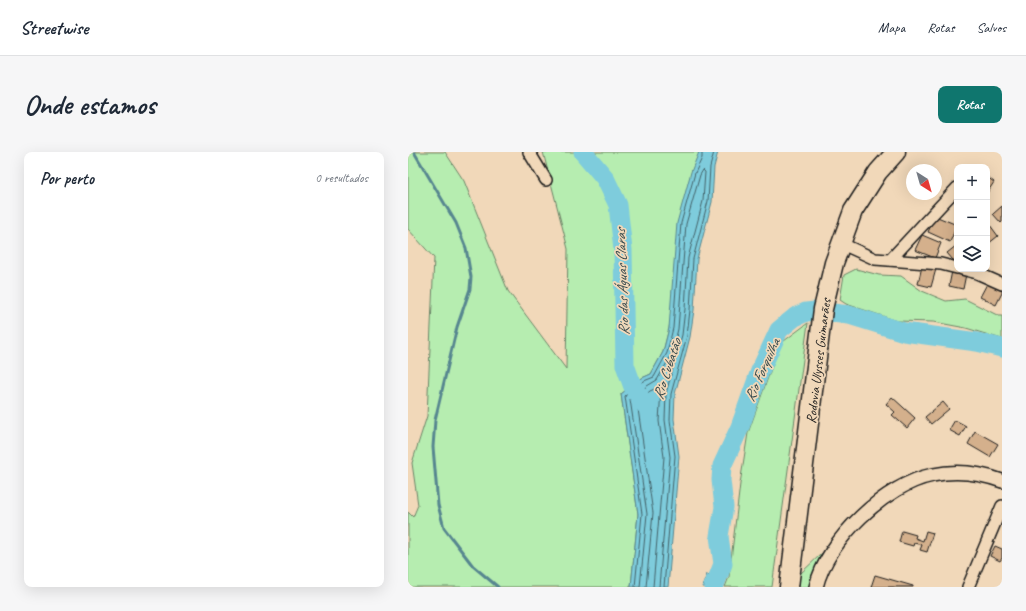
<!DOCTYPE html>
<html lang="pt">
<head>
<meta charset="utf-8">
<style>
	:root { --surface:#fff; --page:#f6f6f7; --text:#1f2937; --muted:#747a83; --line:#e0e1e3; --accent:#0f766e }
	body { margin:0; font-family:Caveat,sans-serif; background:var(--page); color:var(--text) }
	.controls { position:absolute; right:12px; top:12px; display:grid; overflow:hidden; border-radius:8px; box-shadow:0 4px 16px #0002 }
	.controls button { width:36px; height:36px; display:grid; place-items:center; padding:0; border:0; border-bottom:1px solid var(--line); background:var(--surface); color:var(--text); font:20px sans-serif }
	.compass { position:absolute; left:498px; top:12px; width:36px; height:36px; border-radius:50%; background:var(--surface); box-shadow:0 4px 16px #0002; rotate:143deg }
	.list { margin:0; padding:0; list-style:none }
	h2 { display:flex; justify-content:space-between; align-items:center; height:52px; margin:0; padding:0 16px; font-size:17px }
	h2 small { font-size:13px; font-weight:400; color:var(--muted) }
	.icon { flex:none; width:22px; height:22px; fill:none; stroke:currentColor; stroke-width:2; stroke-linecap:round; stroke-linejoin:round }
	.map { position:relative; flex:none; width:594px; height:435px; overflow:hidden; border-radius:8px }
	header { display:flex; align-items:center; gap:24px; box-sizing:border-box; height:56px; padding:0 20px; background:var(--surface); border-bottom:1px solid var(--line) }
	header strong { font-size:19px }
	nav { display:flex; gap:22px; margin-inline-start:auto; font-size:14px }
	.intro { display:flex; align-items:center; justify-content:space-between; box-sizing:border-box; height:96px; padding:0 24px }
	h1 { margin:0; font-size:28px }
	.button { padding:10px 18px; border-radius:8px; background:var(--accent); color:#fff; font-size:14px; font-weight:700 }
	main { display:flex; gap:24px; padding:0 24px }
	aside { flex:1; background:var(--surface); border-radius:8px; box-shadow:0 4px 16px #0002 }
	.map>svg:first-child { display:block }
	.green { fill:#b6edb0; stroke:#698466 }
	.water { fill:#7eccdc; stroke:#57868f }
	.lines { fill:none; stroke-linecap:round; stroke-linejoin:round }
	.shore { stroke:#436269; stroke-width:1 }
	.stream { stroke:#57868f; stroke-width:3 }
	.river { stroke:#7eccdc; stroke-width:19 }
	.building { fill:#d4b08c; stroke:#1c1c1c }
	.minor-casing { stroke:#1c1c1c; stroke-width:14 }
	.tertiary-casing { stroke:#1c1c1c; stroke-width:16 }
	.trunk-casing { stroke:#1c1c1c; stroke-width:21 }
	.minor { stroke:#f1d8b9; stroke-width:11 }
	.tertiary { stroke:#f1d8b9; stroke-width:13 }
	.trunk { stroke:#f1d8b9; stroke-width:18 }
	.labels { text-anchor:middle; stroke-width:3.5; stroke-linejoin:round; paint-order:stroke }
	.street-label { font-size:14px; fill:#1c1c1c; stroke:#f1d8b9 }
	.water-label { font-size:15px; font-style:italic; fill:#34484c; stroke:#f1d8b9 }
</style>
</head>
<body>
<header>
<strong>Streetwise</strong>
<nav><a>Mapa</a><a>Rotas</a><a>Salvos</a></nav>
</header>
<div class="intro"><h1>Onde estamos</h1><a class="button">Rotas</a></div>
<main>
<aside>
<h2>Por perto<small>0 resultados</small></h2>
<ul class="list">
</ul>
</aside>
<div class="map">
<svg width="594" height="435" viewBox="0 0 594 435">
	<rect width="100%" height="100%" fill="#f1d8b9"/>
	<filter id="ink" filterUnits="userSpaceOnUse"><feTurbulence type="fractalNoise" baseFrequency=".025" numOctaves="2"/><feDisplacementMap in="SourceGraphic" scale="8" xChannelSelector="R" yChannelSelector="G"/><feConvolveMatrix kernelMatrix="1 2 1 2 8 2 1 2 1" color-interpolation-filters="sRGB"/></filter>
	<g filter="url(#ink)">
		<g class="green">
			<path d="M0 0H37L56 29 100 139 158 217 160 97 135 0H291L261 176 255 200 243 222 234 226 213 242 230 362 223 435H0V360L5 365 10 353 4 311 19 264 26 106 0 77Z"/>
			<path d="M448 117 471 123 493 124 514 139 538 149 557 147 591 164H594V187L558 176 526 170 490 169 438 152 432 148 436 123Z"/>
			<path d="M400 171 364 435H317L321 425 332 332 340 281 372 192Z"/>
			<path d="M414 401 406 423 404 435H389L391 423Z"/>
		</g>
		<g class="water">
			<path d="M291 0H310L306 15 304 50 289 107 286 158 282 185 267 242 266 267 271 304 260 435H223L230 362 213 242 234 226 243 222 255 200 261 176 269 71 283 20Z"/>
			<path d="M299 422 316 428 313 435H294Z"/>
		</g>
		<g class="lines">
			<g class="shore">
				<path d="M227 435 234 362 217 244 236 229 246 225 259 201 265 176 273 71 287 21 294 6V0"/>
				<path d="M232 435 239 362 222 247 239 234 249 228 264 202 270 177 278 72 292 23 295 18 297 20 295 49 280 106 277 157 274 183 258 241 257 268 262 305 251 435"/>
				<path d="M238 435 245 361 229 250 242 239 251 235 253 237 251 269 256 305 245 435"/>
				<path d="M256 435 267 304 262 268 263 242 279 184 282 158 285 107 300 49 302 15 306 0"/>
			</g>
			<path class="stream" d="M6 0 48 71 58 96 63 125 62 137 49 175 27 268 25 295 30 353 36 376 65 414 90 435"/>
			<g class="river">
				<path d="M175 0 197 26 210 53 215 98 217 213 225 235 238 254"/>
				<path d="M306 435 315 412 311 384 316 355 313 328 314 314 332 275 352 219 371 178 387 165 398 160 408 159 441 163 496 180 569 190 594 196"/>
			</g>
		</g>
		<g class="building">
			<path d="M579 25 586 30 579 41Z"/>
			<path d="M594 54V70L593 71 585 62Z"/>
			<path d="M527 64 549 73 542 90 520 80Z"/>
			<path d="M579 69 590 84 580 92 579 90Z"/>
			<path d="M514 83 533 91 527 106 507 98Z"/>
			<path d="M549 93V109L545 108 539 101Z"/>
			<path d="M514 114 528 117 523 135 510 132Z"/>
			<path d="M544 119 558 122 555 137 541 134Z"/>
			<path d="M580 130 594 137V141L588 153 572 145Z"/>
			<path d="M484 245 507 266 499 276 484 263 487 260 478 252Z"/>
			<path d="M535 250 541 257 523 272 517 265Z"/>
			<path d="M547 268 558 274 552 284 541 278Z"/>
			<path d="M567 279 590 292 582 305 560 292Z"/>
			<path d="M494 379 508 383 507 386 515 389 518 379 525 381 519 400 512 398 514 393 506 391 505 394 491 390Z"/>
			<path d="M587 394 594 397V406L592 409 582 404Z"/>
			<path d="M467 423 505 434V435H463Z"/>
		</g>
		<g class="lines">
			<defs>
				<g id="minor">
					<path d="M121 0 138 28"/>
					<path d="M432 91 467 107 533 112 549 116"/>
					<path d="M482 108 549 36"/>
					<path d="M554 117 569 121 594 132"/>
					<path d="M560 435 594 354"/>
				</g>
				<path id="tertiary" d="M408 435C419 388 478 332 525 323 548 318 572 321 594 329"/>
				<path id="trunk" d="M381 435 415 157 426 111 445 59 470 20 488 0"/>
			</defs>
			<use href="#minor" class="minor-casing"/>
			<use href="#tertiary" class="tertiary-casing"/>
			<use href="#trunk" class="trunk-casing"/>
			<use href="#minor" class="minor"/>
			<use href="#tertiary" class="tertiary"/>
			<use href="#trunk" class="trunk"/>
		</g>
	</g>
	<g class="labels">
		<g class="street-label">
			<text transform="translate(410 209) rotate(-83)" y="5">Rodovia Ulysses Guimarães</text>
		</g>
		<g class="water-label">
			<text transform="translate(214 130) rotate(-92)" y="5">Rio das Águas Claras</text>
			<text transform="translate(259 217) rotate(-72)" y="5">Rio Cubatão</text>
			<text transform="translate(354 218) rotate(-66)" y="5">Rio Forquilha</text>
		</g>
	</g>
</svg>
<div class="controls">
<button>+</button>
<button>−</button>
<button><svg class="icon" aria-label="layers" viewBox="0 0 24 24"><path d="M12 4l9 5-9 5-9-5zM3 14l9 5 9-5"/></svg></button>
</div>
<svg class="compass" viewBox="-18 -18 36 36"><path d="M0-13l5 13h-10z" fill="#e53935"/><path d="M0 13l5-13h-10z" fill="#747a83"/></svg>
</div>
</main>
</body>
</html>
